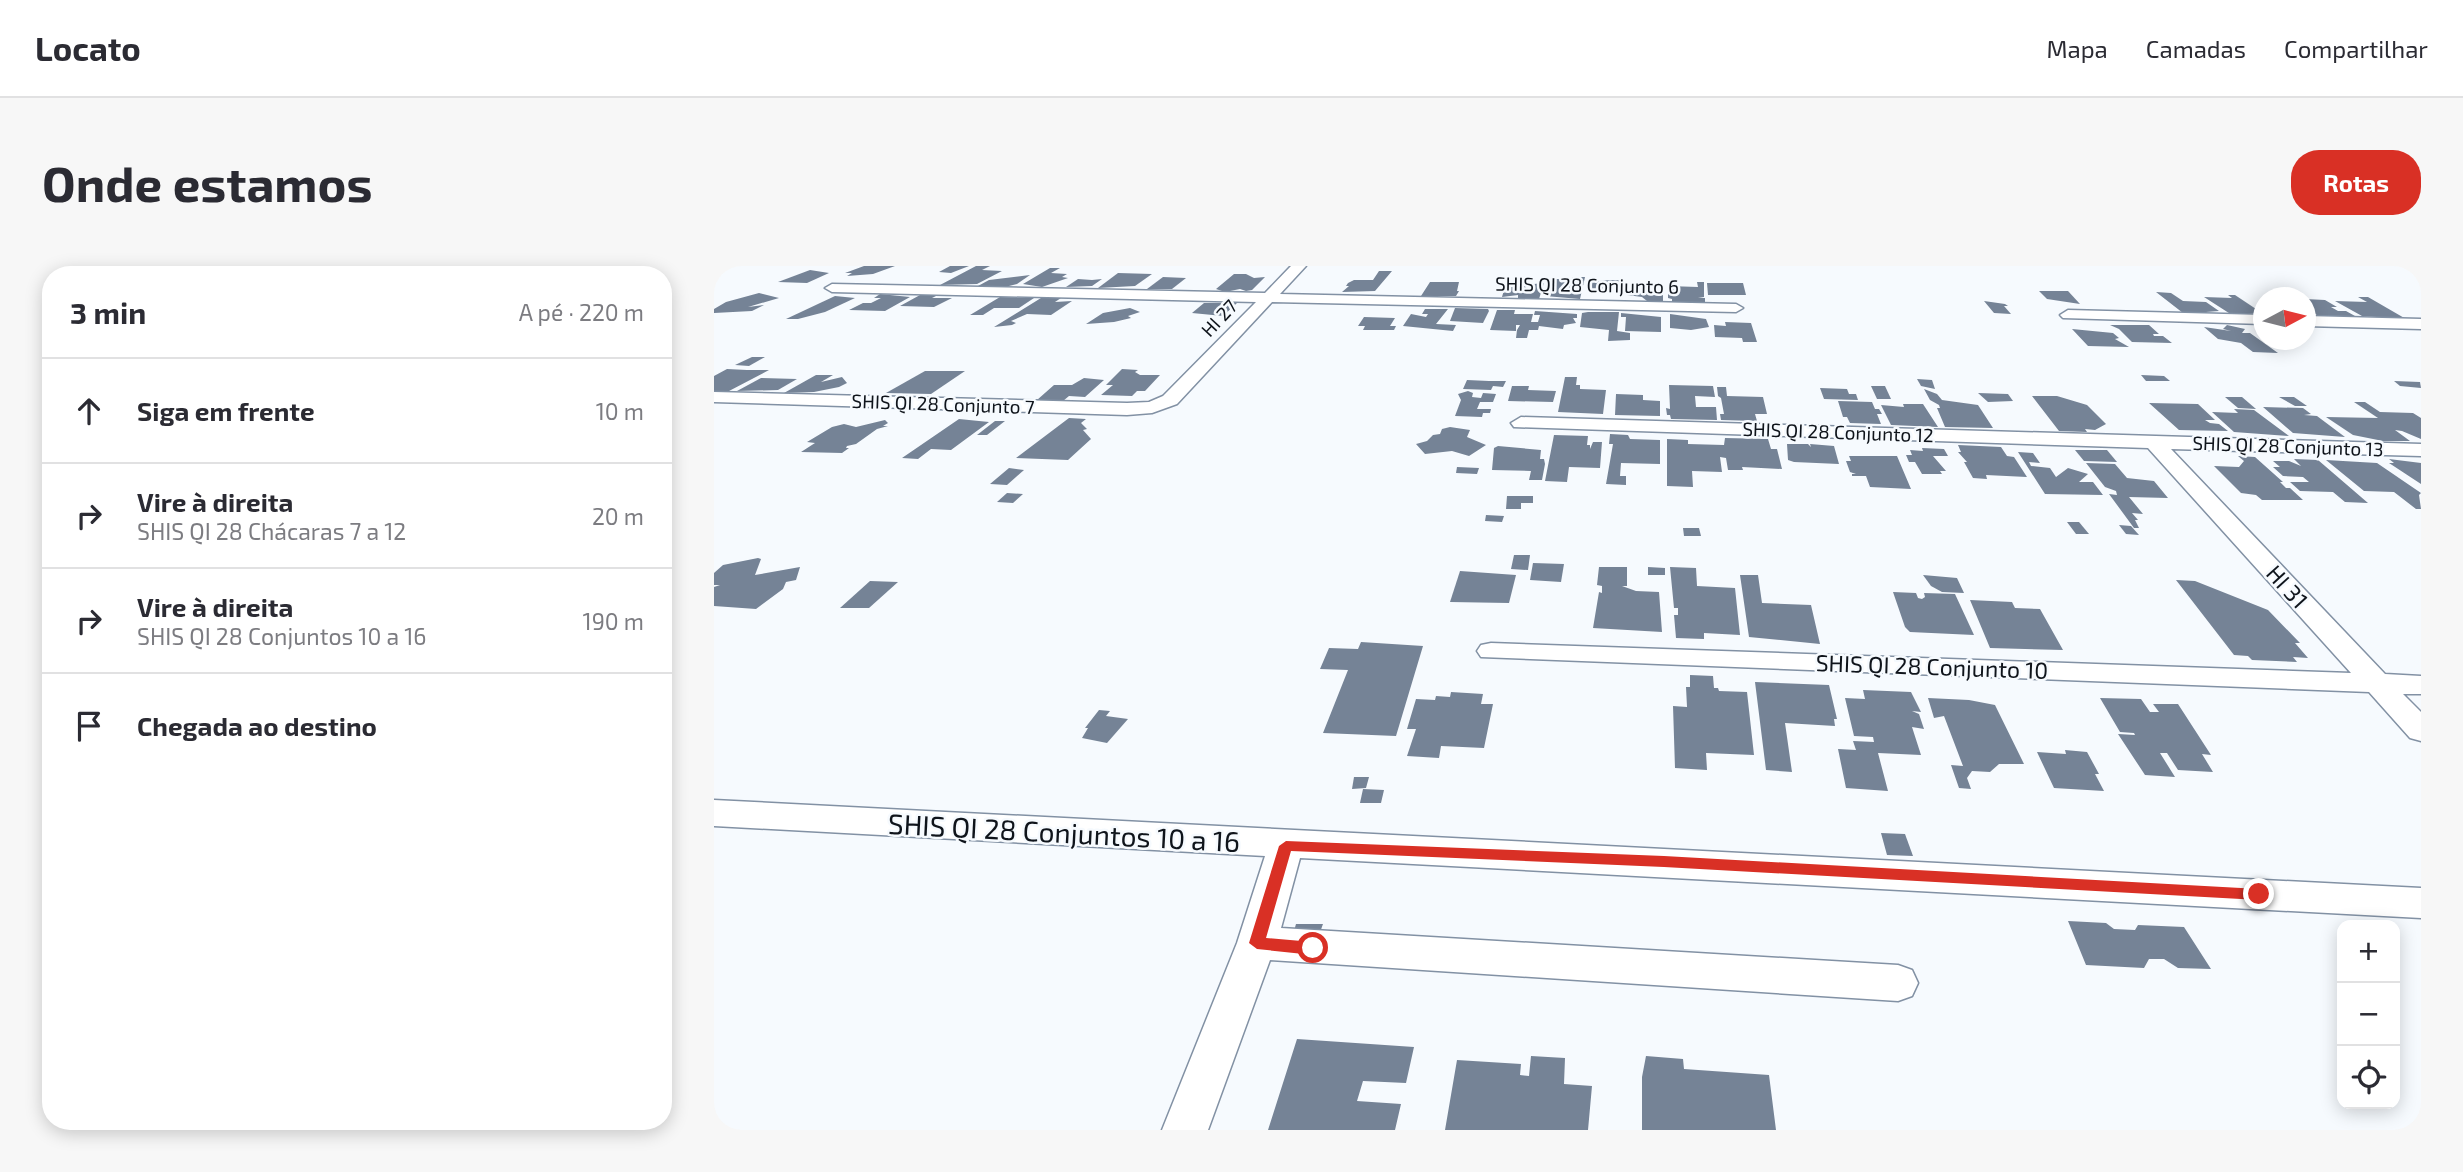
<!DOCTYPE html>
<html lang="pt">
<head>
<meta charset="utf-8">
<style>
	:root { --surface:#fff; --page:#f7f7f7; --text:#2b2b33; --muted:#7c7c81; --line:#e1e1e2; --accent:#d93025 }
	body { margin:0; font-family:"Exo 2",sans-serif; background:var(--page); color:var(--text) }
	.controls { position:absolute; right:21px; bottom:21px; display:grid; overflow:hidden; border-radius:14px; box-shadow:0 4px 18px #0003 }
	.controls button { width:63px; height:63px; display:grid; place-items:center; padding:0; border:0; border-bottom:2px solid var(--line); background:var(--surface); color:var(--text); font:35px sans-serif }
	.compass { position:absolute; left:1539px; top:21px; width:63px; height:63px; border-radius:50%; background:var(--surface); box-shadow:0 4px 18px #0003; rotate:83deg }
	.stop { position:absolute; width:21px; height:21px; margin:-16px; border:5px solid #d93025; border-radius:50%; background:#fff }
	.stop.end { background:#d93025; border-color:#fff; box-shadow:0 2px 7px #0008 }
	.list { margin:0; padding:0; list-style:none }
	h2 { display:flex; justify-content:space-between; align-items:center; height:91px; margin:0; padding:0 28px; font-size:30px }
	h2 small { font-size:23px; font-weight:400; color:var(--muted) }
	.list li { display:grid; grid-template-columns:46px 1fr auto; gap:21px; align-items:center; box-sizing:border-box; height:105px; padding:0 28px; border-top:2px solid var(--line) }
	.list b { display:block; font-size:26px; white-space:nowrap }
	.list p { margin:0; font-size:23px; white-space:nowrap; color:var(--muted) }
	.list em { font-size:23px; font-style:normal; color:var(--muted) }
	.icon { flex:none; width:38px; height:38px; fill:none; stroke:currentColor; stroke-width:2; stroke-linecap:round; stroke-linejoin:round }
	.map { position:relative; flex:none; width:1707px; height:864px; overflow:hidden; border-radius:28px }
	header { display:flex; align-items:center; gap:42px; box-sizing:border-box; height:98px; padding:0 35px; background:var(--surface); border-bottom:2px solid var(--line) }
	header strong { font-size:33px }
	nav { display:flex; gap:38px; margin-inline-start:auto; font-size:24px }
	.intro { display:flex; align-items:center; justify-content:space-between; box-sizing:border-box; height:168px; padding:0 42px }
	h1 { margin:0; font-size:49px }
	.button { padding:18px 32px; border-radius:28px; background:var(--accent); color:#fff; font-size:24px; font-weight:700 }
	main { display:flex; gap:42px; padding:0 42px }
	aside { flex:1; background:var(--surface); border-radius:28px; box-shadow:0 4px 18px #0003 }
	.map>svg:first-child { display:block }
	.building { fill:#758396 }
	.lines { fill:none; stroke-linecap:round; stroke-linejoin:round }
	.minor-casing { stroke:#8291a4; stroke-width:3 }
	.minor { fill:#fff; fill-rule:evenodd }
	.route { fill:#d93025 }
	.labels { text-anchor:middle; stroke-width:5; stroke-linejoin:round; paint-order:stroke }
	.far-street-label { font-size:19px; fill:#0f141b; stroke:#f6fafe }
	.street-label { font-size:23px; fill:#0f141b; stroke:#f6fafe }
	.near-street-label { font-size:28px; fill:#0f141b; stroke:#f6fafe }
</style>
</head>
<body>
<header>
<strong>Locato</strong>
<nav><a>Mapa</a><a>Camadas</a><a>Compartilhar</a></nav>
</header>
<div class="intro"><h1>Onde estamos</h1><a class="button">Rotas</a></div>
<main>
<aside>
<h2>3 min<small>A pé · 220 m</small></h2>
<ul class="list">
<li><svg class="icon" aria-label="ahead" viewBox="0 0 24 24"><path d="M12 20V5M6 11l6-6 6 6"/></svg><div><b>Siga em frente</b></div><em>10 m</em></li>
<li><svg class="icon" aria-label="right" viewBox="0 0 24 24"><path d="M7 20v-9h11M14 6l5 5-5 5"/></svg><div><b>Vire à direita</b><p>SHIS QI 28 Chácaras 7 a 12</p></div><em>20 m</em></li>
<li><svg class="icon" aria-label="right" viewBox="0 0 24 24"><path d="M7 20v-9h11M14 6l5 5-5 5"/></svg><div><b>Vire à direita</b><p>SHIS QI 28 Conjuntos 10 a 16</p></div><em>190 m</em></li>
<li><svg class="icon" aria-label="arrive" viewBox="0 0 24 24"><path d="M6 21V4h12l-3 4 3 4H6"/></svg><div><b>Chegada ao destino</b></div></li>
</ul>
</aside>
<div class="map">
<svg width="1707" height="864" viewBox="0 0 1707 864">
	<rect width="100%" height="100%" fill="#f6fafe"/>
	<g class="building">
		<path d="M150 0H181L159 8 133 10 138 7H131Z"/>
		<path d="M236 0H255L237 7 225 6Z"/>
		<path d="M262 0H276L268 4 288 5 263 18 226 19Z"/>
		<path d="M336 2H346L337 7 353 8 348 11 354 12 328 21 309 18Z"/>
		<path d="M96 4 115 7 93 17 64 16Z"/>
		<path d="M665 5H678L661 25 628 26 635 20H632L634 17 640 14H659Z"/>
		<path d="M404 7 438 8 421 20 384 22Z"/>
		<path d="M520 8H532L540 12 551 11 538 24 532 25 526 23 511 26 502 23Z"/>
		<path d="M316 9 303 18 287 22 264 20 275 14Z"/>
		<path d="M449 11 472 12 458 23H433Z"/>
		<path d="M858 11H871L866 33 831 30 834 13H858Z"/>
		<path d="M364 13 378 14 388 13 378 20 352 21Z"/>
		<path d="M897 14H906V26L872 24 873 16Z"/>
		<path d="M716 16H745L743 25H745L742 30H707Z"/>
		<path d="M983 16H990V31L984 32H991V37H958V33L954 32V20L984 21Z"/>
		<path d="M792 17 820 18 830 17 825 33H804V29L788 31Z"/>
		<path d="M993 17H1029L1032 29H994Z"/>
		<path d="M921 22 940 23V27L949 29V36L933 35 928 31 913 29 914 23Z"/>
		<path d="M1325 25H1354L1366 38 1333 33Z"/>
		<path d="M1442 26 1457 27 1469 35 1492 36 1505 45 1492 46 1494 48 1469 47Z"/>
		<path d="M45 27 65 32 34 41 50 39 38 45 0 47V43L12 36Z"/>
		<path d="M166 28 196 31 171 45 135 44 149 37H157L167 32H160Z"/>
		<path d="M206 29H224L218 32H238L220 41 186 40Z"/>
		<path d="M1514 29H1521L1548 47 1518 49 1490 31 1518 32Z"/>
		<path d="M121 30 141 32 111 46 84 53H72Z"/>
		<path d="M286 31 320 32 305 42H280L269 49H256Z"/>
		<path d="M1644 31H1654L1692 53 1648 50 1621 35 1653 36Z"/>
		<path d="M327 32H347L341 36 358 35 337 49 313 48 297 55 302 57 298 59 280 61Z"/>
		<path d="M1591 33 1611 34 1623 41H1617L1624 45H1632L1641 50H1604L1591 40Z"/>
		<path d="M1270 35 1291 38 1294 40H1290L1297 48 1280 47Z"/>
		<path d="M490 37H523L509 50 478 47Z"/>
		<path d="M416 42 426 46 414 50 417 52 400 56 372 58 389 47Z"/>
		<path d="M741 42 774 43 775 45 769 57 736 55Z"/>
		<path d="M711 43H734L722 58 742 59 739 65 689 60 697 48 712 51 714 48H708Z"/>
		<path d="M783 44H801L800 48H819L817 56H824L826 49H820L821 45 863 48V52H859L862 57 850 59 849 63 825 60 824 64H815L813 72H802L803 64 806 59H802V65L776 64Z"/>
		<path d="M874 46H905L903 65 916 67V74L894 75 895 64 866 61 868 47Z"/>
		<path d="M907 47 947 51V66L911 65 912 51H907Z"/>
		<path d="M956 48 992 53 995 61 977 64 956 62Z"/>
		<path d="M650 51 681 52 676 60H682L680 64H649L651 60H644Z"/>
		<path d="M1011 56 1037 57 1043 76H1029L1028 72 1001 71 1000 59 1012 60Z"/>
		<path d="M1396 59H1435L1445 68H1439L1440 70H1449L1458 77 1418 76 1405 63Z"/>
		<path d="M1513 59 1531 63 1528 67H1536L1564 87 1539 86 1527 77 1504 73 1490 61 1517 65 1509 63Z"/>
		<path d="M1358 63 1399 67 1405 72 1401 73 1415 81 1374 80Z"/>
		<path d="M38 91H51L35 100 21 99Z"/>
		<path d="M13 103 33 104H55L15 125H0V110Z"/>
		<path d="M408 103 424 104 421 106 426 109H446L431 125H423L418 130 387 129 399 119H392Z"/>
		<path d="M211 105H251L217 128 172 127Z"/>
		<path d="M102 109H119L107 116 128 111 133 117 125 121 100 126 70 127Z"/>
		<path d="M1427 109 1450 110 1456 115H1432Z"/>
		<path d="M851 111H863L862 119H866V123L892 124 889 148 844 146Z"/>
		<path d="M47 112 83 113 64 124 23 125Z"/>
		<path d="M370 112 390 114 371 131 355 130 349 135 323 134 340 119H358Z"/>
		<path d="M1203 113 1218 114 1221 123 1207 120Z"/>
		<path d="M753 114 775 115H792L789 121 779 120 777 124 749 123Z"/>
		<path d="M1680 115 1706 116 1707 122 1686 120Z"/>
		<path d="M955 119 999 120 1001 131 981 130 982 141H1002L1003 154 957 153 956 149H953L952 142 956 143Z"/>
		<path d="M798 120H815L814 124 842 125 839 136 794 135Z"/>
		<path d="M1157 120H1171L1177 133H1163Z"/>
		<path d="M1003 121H1012L1013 130 1049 131 1053 148H1041L1043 155 1007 154 1006 148H1010L1007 132 1004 130Z"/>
		<path d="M1106 122 1133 123 1135 128H1142L1144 134 1110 133Z"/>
		<path d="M1210 123 1223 128 1228 134 1264 139 1279 162 1231 161 1223 142H1226L1225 139 1216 134Z"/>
		<path d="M754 125 759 127 758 131 767 132 769 127 782 128 779 136H766L763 143H777L776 147H769L768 151 741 150 747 134 744 128Z"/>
		<path d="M1264 127 1294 128 1299 135 1274 136Z"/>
		<path d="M902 128 929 129V134L946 135V150L901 149Z"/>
		<path d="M1318 130H1343L1373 139 1392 158 1381 164 1371 163 1373 166 1345 165Z"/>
		<path d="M1511 131H1528L1542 143 1524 142Z"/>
		<path d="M1565 131H1580L1593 140H1581Z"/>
		<path d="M1124 135 1158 136 1161 143H1165L1168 148H1163L1167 158 1136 157 1133 151H1129Z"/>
		<path d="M1640 136H1651L1666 146 1699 147 1707 152V173L1688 165 1681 164 1696 175H1669L1639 169 1612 151 1664 152Z"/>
		<path d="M1435 137 1484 138 1501 154H1491L1496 157 1505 158 1514 165 1465 164Z"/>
		<path d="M1189 138H1209L1224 161 1177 159 1167 139 1190 141Z"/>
		<path d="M1549 141 1589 142 1597 148 1590 149 1603 150 1631 171 1579 167Z"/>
		<path d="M1520 143 1540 144 1575 170 1520 166 1498 146 1524 147Z"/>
		<path d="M355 152 372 153 367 157 373 163 369 164 377 173 354 194 302 192Z"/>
		<path d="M245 153 275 156 237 184 217 183 204 193 188 192Z"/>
		<path d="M171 154 174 157 169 160H174L163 163 142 178 133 180 132 182H135L128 187 87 186 101 177 93 176 118 161 130 158 142 161Z"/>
		<path d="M281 155H291L273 169H263Z"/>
		<path d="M736 161 756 164 753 171 772 179 755 190 738 185 711 188 702 178 713 175 719 169 726 168 728 163Z"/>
		<path d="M896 168 914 169 916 173 946 174V198L907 197 906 210H912V219L892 218 899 178H895Z"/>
		<path d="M840 169 874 170 873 179H876V183L879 176H888L886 202 855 201 853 216 831 215Z"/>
		<path d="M1011 172 1054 173 1057 183H1063L1068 203 1028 201 1029 204H1014L1012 192 1006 191 1008 206 978 205 979 221 953 220V173L974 174V178L1010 179Z"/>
		<path d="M1073 178H1094L1097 181 1096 178 1120 180 1125 198 1080 196 1074 194Z"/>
		<path d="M1244 179 1287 181 1293 190 1300 191 1313 211 1272 209 1273 213 1259 212 1250 196H1253L1244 186H1247Z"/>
		<path d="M784 180 827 184 826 193H830L831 198 828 214H815L817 205 778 204 780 182Z"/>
		<path d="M1208 182 1230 183 1234 190H1219L1232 205H1226L1228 208H1208L1201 196H1195L1192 189H1198L1196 184 1209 185Z"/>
		<path d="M1361 184H1393L1403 196 1370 195Z"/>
		<path d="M1304 186 1319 187 1326 197 1315 196 1317 200 1336 202 1342 211 1354 202 1374 208 1365 216H1379L1389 229 1331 228Z"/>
		<path d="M1135 190H1183L1197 223 1156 221 1152 210H1138V208H1142L1136 206 1132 195H1137Z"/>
		<path d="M1524 190 1541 191 1569 216H1566L1572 222H1576L1589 234H1548L1542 229 1527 227 1500 200 1525 201 1530 195Z"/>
		<path d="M1580 193 1604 194 1654 237 1631 236 1619 226 1586 225 1576 216H1595L1589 211 1569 210 1559 201H1566L1559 195H1575L1587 200Z"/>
		<path d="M1675 193 1707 197V218L1675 197H1680Z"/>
		<path d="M1612 194 1663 197 1707 227 1705 229 1707 243H1702L1680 226 1650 225Z"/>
		<path d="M1372 197 1401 198 1413 212 1440 215 1454 232 1415 231 1429 248 1418 247 1424 254H1421L1425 262H1420L1395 228 1403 229 1402 225 1391 221Z"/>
		<path d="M743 201 765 202 763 208 742 207Z"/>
		<path d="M295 202 310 204 293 219 276 218Z"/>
		<path d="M293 227 309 228 299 237 283 236Z"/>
		<path d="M793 230H819V237H807V243H792Z"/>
		<path d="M772 249 790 250 788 256 771 255Z"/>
		<path d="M1353 256H1365L1375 268H1362Z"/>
		<path d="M1405 259 1417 260 1425 269 1412 268Z"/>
		<path d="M969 262H985L987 270H970Z"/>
		<path d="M800 289H816L814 304 797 303Z"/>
		<path d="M44 292 47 293 41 309 86 301 82 314 72 316 69 323 42 343 0 340V321L6 319H0V307L9 299Z"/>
		<path d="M819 297 850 298 847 316 816 314Z"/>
		<path d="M885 301H913V320H908L922 325 945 326 948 366 879 362 885 326 888 327V320L883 319Z"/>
		<path d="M934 301 951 302V309H934Z"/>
		<path d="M956 301 982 302 983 320 1021 322 1026 369 990 367V373L962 372 960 349H964V342H960Z"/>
		<path d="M746 305 802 309 795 337 736 336Z"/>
		<path d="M1026 309H1044L1048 337 1097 339 1106 378 1035 371Z"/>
		<path d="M1209 309 1243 312 1250 327 1228 326 1217 320Z"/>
		<path d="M1462 314 1481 315 1554 344 1586 377H1581L1594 392 1579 391 1583 396 1538 394 1534 390 1520 389Z"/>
		<path d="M156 315 184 316 155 342H126Z"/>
		<path d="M1179 326 1202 327 1204 332 1208 333 1211 331 1210 327 1241 328 1260 369 1196 366 1191 361Z"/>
		<path d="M1256 334 1298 336 1301 342 1326 343 1349 384 1276 382Z"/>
		<path d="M647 376 709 380 682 470 609 467 634 404 606 403 615 382 644 383Z"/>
		<path d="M976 409 999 410 1000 422H1004L1005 425 1033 426 1040 489 992 487 993 504 961 502 959 440 973 441 972 421H976Z"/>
		<path d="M1041 416 1115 419 1123 453H1120L1121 460 1071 457 1078 506 1052 504Z"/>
		<path d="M1149 424 1197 426 1207 446 1198 445 1205 448 1210 463 1198 461 1207 489 1164 487 1174 525 1132 522 1124 483 1142 484 1139 475 1160 476 1159 471 1140 470 1131 432 1151 433Z"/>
		<path d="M737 426 769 428 767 438H779L770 482 727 480 725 492 693 490 702 463H693L702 433 721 434 722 430 736 431Z"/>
		<path d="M1214 432 1255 434 1281 439 1310 498H1285L1276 506 1258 505 1253 512 1257 523 1245 522 1237 499 1249 500 1230 450 1220 452Z"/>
		<path d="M1386 432 1427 433 1436 446H1445L1439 438H1464L1497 489 1488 488 1499 506 1464 504 1453 487H1446L1461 511 1431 509 1404 468 1421 469 1420 467 1406 466Z"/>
		<path d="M385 444 396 445 392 450 414 453 393 477 368 472 374 462H371Z"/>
		<path d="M1351 484 1373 486 1385 508H1381L1390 525 1340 522 1323 486 1352 488Z"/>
		<path d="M640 511H655L652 522 638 523Z"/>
		<path d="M649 523 670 524 667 537H646Z"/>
		<path d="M1167 567 1191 568 1199 590 1173 589Z"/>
		<path d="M1354 655 1392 657 1400 663 1421 664 1424 659 1470 661 1497 703 1464 702 1450 693H1435L1430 702 1372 699Z"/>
		<path d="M582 658H609L601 680 576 679Z"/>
		<path d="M583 773 700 781 692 817 649 815 643 835 687 838 681 864H554Z"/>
		<path d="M817 790 851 792 850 818 878 820 874 864H731L743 794 807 798 806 809 815 810Z"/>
		<path d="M932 790 969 793 970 803 1055 809 1062 864H928V811Z"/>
	</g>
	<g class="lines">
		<defs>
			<g id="minor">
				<path d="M577 0H592L566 28 1022 38 1029 42 1022 46 558 36 463 138 438 147 413 149 0 136V126L413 137 435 136 449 130 542 36 118 26 111 22 118 18 551 27Z"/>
				<path d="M1354 44 1549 49V58L1349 52 1346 49Z"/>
				<path d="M1591 50 1707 53V63L1591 60Z"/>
				<path d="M807 151 1707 178V190L1457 183 1671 408 1707 410V428H1689L1707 446V475L1696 472 1655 426 767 391 763 385 767 379 777 377 1637 407 1434 182 800 161 797 157Z"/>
				<path d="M0 534 1707 622V652L586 592 567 662 1184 699 1198 704 1204 717 1198 730 1184 735 556 694 494 864H448L523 677 551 590 0 560Z"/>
			</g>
		</defs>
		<use href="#minor" class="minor-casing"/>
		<use href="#minor" class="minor"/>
	</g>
	<path class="route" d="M572 575 950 590 1545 623 1552 628 1545 634 950 601 577 585 552 672 599 676 607 682 599 689 543 683 535 677 565 580Z"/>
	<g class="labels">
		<g class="far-street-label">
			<text transform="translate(873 19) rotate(1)" y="7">SHIS QI 28 Conjunto 6</text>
			<text transform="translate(505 52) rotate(-47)" y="7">HI 27</text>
			<text transform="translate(229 138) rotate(2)" y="7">SHIS QI 28 Conjunto 7</text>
			<text transform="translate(1124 166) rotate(2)" y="7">SHIS QI 28 Conjunto 12</text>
			<text transform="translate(1574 180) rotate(2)" y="7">SHIS QI 28 Conjunto 13</text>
		</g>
		<g class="street-label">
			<text transform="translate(1573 321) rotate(48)" y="8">HI 31</text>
			<text transform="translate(1218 401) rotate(2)" y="8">SHIS QI 28 Conjunto 10</text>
		</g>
		<g class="near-street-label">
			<text transform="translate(350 567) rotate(3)" y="10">SHIS QI 28 Conjuntos 10 a 16</text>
		</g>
	</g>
</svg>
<div class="controls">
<button>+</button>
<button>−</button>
<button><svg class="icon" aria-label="locate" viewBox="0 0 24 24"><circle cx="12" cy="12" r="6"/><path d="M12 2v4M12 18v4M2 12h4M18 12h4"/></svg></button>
</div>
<svg class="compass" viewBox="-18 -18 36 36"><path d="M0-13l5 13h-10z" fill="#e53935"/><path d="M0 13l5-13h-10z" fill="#7c7c81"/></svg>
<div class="stop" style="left:599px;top:682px"></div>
<div class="stop end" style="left:1545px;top:628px"></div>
</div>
</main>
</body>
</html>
